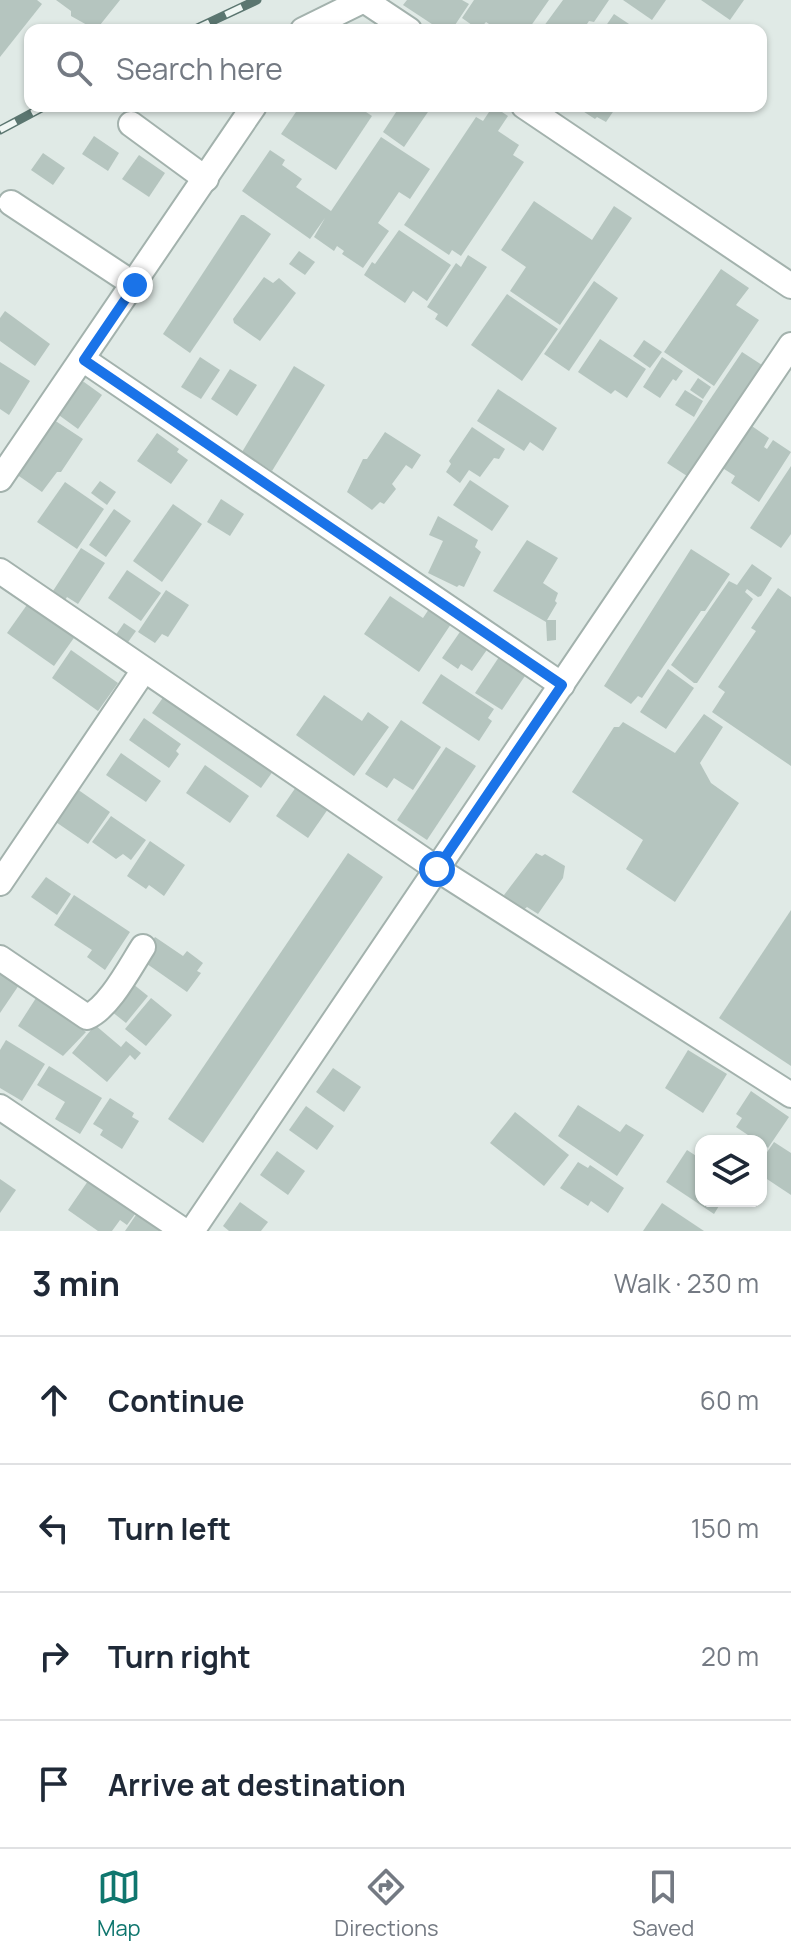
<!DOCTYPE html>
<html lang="en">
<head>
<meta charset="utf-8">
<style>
	:root { --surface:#fff; --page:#f6f6f7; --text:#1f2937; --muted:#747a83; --line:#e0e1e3; --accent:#0f766e }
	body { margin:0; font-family:Manrope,sans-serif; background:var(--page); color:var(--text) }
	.controls { position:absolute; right:24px; bottom:24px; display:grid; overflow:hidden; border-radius:16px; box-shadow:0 2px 6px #0004 }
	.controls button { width:72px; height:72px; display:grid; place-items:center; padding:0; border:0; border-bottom:2px solid var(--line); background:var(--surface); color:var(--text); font:40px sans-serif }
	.stop { position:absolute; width:24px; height:24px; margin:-18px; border:6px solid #1a73e8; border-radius:50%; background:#fff }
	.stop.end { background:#1a73e8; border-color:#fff; box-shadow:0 2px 8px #0008 }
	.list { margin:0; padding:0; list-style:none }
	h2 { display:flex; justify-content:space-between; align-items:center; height:104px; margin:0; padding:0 32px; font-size:34px }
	h2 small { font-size:26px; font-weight:400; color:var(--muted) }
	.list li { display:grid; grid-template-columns:52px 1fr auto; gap:24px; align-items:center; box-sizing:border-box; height:128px; padding:0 32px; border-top:2px solid var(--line) }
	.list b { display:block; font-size:30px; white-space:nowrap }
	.list em { font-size:26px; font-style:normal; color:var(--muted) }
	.icon { flex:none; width:44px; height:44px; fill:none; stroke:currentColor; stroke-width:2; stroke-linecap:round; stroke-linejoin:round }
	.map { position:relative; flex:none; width:791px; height:1231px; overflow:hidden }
	.search { position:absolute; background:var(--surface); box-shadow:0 2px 6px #0004; left:24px; right:24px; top:24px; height:88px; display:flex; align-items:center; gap:20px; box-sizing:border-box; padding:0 28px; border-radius:16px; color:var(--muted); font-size:30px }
	.sheet { height:616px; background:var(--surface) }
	nav { display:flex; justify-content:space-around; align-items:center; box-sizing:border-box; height:112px; border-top:2px solid var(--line); background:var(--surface); font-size:22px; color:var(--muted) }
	nav a { display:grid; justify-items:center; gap:4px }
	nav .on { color:var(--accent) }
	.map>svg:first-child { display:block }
	.building { fill:#b5c5bf }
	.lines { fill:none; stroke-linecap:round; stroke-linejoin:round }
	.minor-casing { stroke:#a3b2ad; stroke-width:28 }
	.minor { stroke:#fff; stroke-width:24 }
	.rail-casing { stroke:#5b7670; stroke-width:9 }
	.rail { stroke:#f0f7f4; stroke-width:6; stroke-dasharray:18; stroke-linecap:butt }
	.route { stroke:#1a73e8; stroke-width:10 }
</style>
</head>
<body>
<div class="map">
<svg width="791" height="1231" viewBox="0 0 791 1231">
	<rect width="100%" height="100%" fill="#e0eae6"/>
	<g class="building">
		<path d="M0 0H37L42 4 0 57Z"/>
		<path d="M56 0H120L96 30 71 16V11Z"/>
		<path d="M407 0H462L469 4 453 28 447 24 441 30 403 5Z"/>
		<path d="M474 0H549L528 30H521L513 24 509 30H498L486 22 479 30 462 18Z"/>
		<path d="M563 0H609L594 22 589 21 583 30H541Z"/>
		<path d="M623 0H666L652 20Z"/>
		<path d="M701 0H744L730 20Z"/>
		<path d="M614 14 638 30H603Z"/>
		<path d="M300 106H357L372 116 336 170 281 134Z"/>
		<path d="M400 106H432L404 147 383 132Z"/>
		<path d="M493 106 508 116 498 131 519 145 513 155 524 162 461 256 452 250 449 255 404 225 476 117 483 121Z"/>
		<path d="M575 106H617L606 122 597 117 595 119Z"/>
		<path d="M94 136 119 153 108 171 82 154Z"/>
		<path d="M381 137 430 169 410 199 399 192 378 223 389 231 363 268 342 254 344 251 337 246 334 251 314 237 325 218 310 239 242 191 270 150 285 160 282 165 302 179 296 187 331 211Z"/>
		<path d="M43 153 65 168 53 185 31 170Z"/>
		<path d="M139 155 165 173 149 197 122 179Z"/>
		<path d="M534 201 592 240 614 206 632 218 560 325 510 291 526 267 501 250Z"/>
		<path d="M241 215H244L271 234 190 353 163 334Z"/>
		<path d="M399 230 451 265 427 301 413 291 405 303 364 275 372 262 375 264Z"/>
		<path d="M299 251 315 262 305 275 289 264Z"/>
		<path d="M468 255 487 267 447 327 435 319 438 314 427 307 456 263 461 267Z"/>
		<path d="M721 269 749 288 736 305 759 320 714 386 664 352Z"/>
		<path d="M264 277 273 283 279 278 296 293 260 341 234 323 233 319Z"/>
		<path d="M594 281 618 298 569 371 544 354Z"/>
		<path d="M507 294 558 329 522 381 471 345Z"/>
		<path d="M5 311 50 344 35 366 0 341V318Z"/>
		<path d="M600 339 646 369 627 398 615 390 611 394 578 372Z"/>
		<path d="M644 340 662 352 650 368 633 356Z"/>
		<path d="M742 352 762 365 687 476 667 463Z"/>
		<path d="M200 357 220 370 201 399 181 387Z"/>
		<path d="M662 357 683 371 676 381 673 379 660 398 643 387Z"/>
		<path d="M0 362 30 381 9 415 0 409Z"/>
		<path d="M294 366 325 385 272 471 242 452Z"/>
		<path d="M230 369 257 385 237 416 211 399Z"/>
		<path d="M698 378 711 387 703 399 690 390Z"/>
		<path d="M84 382 102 395 78 429 56 413 77 383Z"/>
		<path d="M498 389 557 428 543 451 530 442 524 451 477 421Z"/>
		<path d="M685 390 703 401 694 417 675 405Z"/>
		<path d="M54 420 83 439 61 472H57L42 492 16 474Z"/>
		<path d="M749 424 769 438 764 447 767 449 773 440 791 452 759 502 731 483 735 476 721 467Z"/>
		<path d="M472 427 505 449 499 459 494 458 480 477 469 470 460 483 446 472 451 464 449 461Z"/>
		<path d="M385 432 421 455 412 469 406 465 392 484 396 489 384 504 380 502 372 510 347 492 363 459H367Z"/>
		<path d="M157 433 179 449 177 452 188 460 171 484 137 461Z"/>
		<path d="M791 466V534L781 548 750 528Z"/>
		<path d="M470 480 509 506 492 531 453 505Z"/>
		<path d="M100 481 116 492 107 505 91 493Z"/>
		<path d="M65 482 104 509 77 549 37 522Z"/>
		<path d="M221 499 244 514 230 536 207 522Z"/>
		<path d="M173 504 202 524 162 582 133 561Z"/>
		<path d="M114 509 131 521 106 557 89 545Z"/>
		<path d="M438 516 478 540 475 547 481 552 464 587 459 585 457 587 428 573 443 541 429 535Z"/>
		<path d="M527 540 558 558 543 583 558 593 555 601 557 603 547 620H556V640L547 641 546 622 493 591Z"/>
		<path d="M81 548 105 563 78 604 67 597 64 602 51 594Z"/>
		<path d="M691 549 730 574 705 611H701L642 698 638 696 631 704 604 686Z"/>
		<path d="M752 564 772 578 761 596 758 597 747 589 745 592 753 599 697 683H694L671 665 729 581 737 585Z"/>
		<path d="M127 570 161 593 141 621 108 598Z"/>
		<path d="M778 588 791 597V766L712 712 725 692 718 687 756 631 751 628Z"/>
		<path d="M166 590 189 605 168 637 162 634 155 643 138 632Z"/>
		<path d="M390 596 423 618 429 609 451 624 419 672 364 634Z"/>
		<path d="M29 602 76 635 54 666 7 633Z"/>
		<path d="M124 623 136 631 126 645 115 636Z"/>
		<path d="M464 626 491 644 472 671 461 664 458 669 442 658Z"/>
		<path d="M71 650 118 683 98 711 52 678Z"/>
		<path d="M503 651 527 673 502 710 475 693Z"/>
		<path d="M668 669 694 688 666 729 640 712Z"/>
		<path d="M441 674 494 709 488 718 492 721 479 741 422 703Z"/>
		<path d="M167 692 276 767 261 788 152 713Z"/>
		<path d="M324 695 362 721 368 712 389 727 354 776 296 735Z"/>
		<path d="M704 714 723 727 700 763 711 783 739 803 675 902 626 869 643 840 572 792 614 727H619L623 722 675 753Z"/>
		<path d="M144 718 181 744 176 751 179 754 169 768 129 740Z"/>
		<path d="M401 720 441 747 413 790 394 778 387 788 365 774Z"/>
		<path d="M446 747 476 766 427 840 397 820Z"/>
		<path d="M121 753 161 781 146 802 106 775Z"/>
		<path d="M205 765 249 796 230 823 186 793Z"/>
		<path d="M296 787 328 809 308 838 276 816Z"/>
		<path d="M77 789 110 812 88 844 50 818Z"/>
		<path d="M111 816 146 840 131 860 123 854 116 859 92 842Z"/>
		<path d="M150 841 185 865 164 896 149 885 146 889 127 876Z"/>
		<path d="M348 853 383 877 203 1143 168 1119Z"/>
		<path d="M536 853 542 856 545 854 565 866 563 878 538 914 527 907 521 912 508 904 504 895Z"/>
		<path d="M46 877 71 894 57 915 31 897Z"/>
		<path d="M74 895 130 932 105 970 87 957 92 950 54 925Z"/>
		<path d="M791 910V1066L719 1018Z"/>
		<path d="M155 937 183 956 187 951 203 963 197 971 201 973 187 992 140 959Z"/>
		<path d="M0 972 19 985 0 1013Z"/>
		<path d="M128 980 148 996 126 1023 106 1007Z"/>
		<path d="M36 998 86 1032 63 1056 18 1026Z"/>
		<path d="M151 998 172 1015 146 1046 125 1029Z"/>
		<path d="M95 1025 121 1047 126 1041 141 1053 135 1060 130 1055 107 1082 72 1053Z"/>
		<path d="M6 1040 45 1064 22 1101 0 1088V1050Z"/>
		<path d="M688 1050 727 1074 703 1113 665 1088Z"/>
		<path d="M49 1066 102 1098 80 1134 55 1119 65 1102 37 1085Z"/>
		<path d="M333 1068 361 1087 344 1112 316 1092Z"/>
		<path d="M751 1091 789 1117 768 1148 761 1141H757L736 1127 742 1118 736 1114Z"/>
		<path d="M110 1098 134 1113 132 1117 139 1121 122 1149 100 1135 103 1130 93 1124Z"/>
		<path d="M578 1105 620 1132 626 1124 644 1135 617 1176 558 1136Z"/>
		<path d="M306 1106 334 1126 317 1150 289 1130Z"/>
		<path d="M515 1112 569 1155 544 1186 490 1143Z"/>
		<path d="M774 1142 791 1153V1195L761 1175V1161Z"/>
		<path d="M687 1150 701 1159V1201H722L714 1214 666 1182Z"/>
		<path d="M277 1151 305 1171 288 1195 260 1175Z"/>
		<path d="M578 1162 588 1168 590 1165 624 1188 608 1213 591 1201 588 1206 560 1188Z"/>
		<path d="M0 1179 16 1190 0 1213Z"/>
		<path d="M88 1181 135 1214 127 1225 120 1220 112 1231H98L68 1210Z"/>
		<path d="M240 1202 268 1222 261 1231H229L223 1226Z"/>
		<path d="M662 1203 704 1231H643Z"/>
		<path d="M138 1212 165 1231H125Z"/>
	</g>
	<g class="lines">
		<defs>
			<g id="minor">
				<path d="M303 30 364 0 409 30"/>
				<path d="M524 106 791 286"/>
				<path d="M131 124 206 179"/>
				<path d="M11 203 135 285"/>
				<path d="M84 360 562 685"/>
				<path d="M0 479 254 106"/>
				<path d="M0 571 437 869 791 1095"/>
				<path d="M0 883 144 670"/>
				<path d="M0 958 87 1017C109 1008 130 967 143 947"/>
				<path d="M0 1107 184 1231"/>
				<path d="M192 1231 791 345"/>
			</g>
		</defs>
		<use href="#minor" class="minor-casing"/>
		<use href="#minor" class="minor"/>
		<defs>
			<g id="rail">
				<path d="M193 30 257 0"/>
				<path d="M0 130 45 106"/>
			</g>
		</defs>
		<use href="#rail" class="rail-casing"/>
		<use href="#rail" class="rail"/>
	</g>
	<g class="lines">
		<path class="route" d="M135 285 84 360 562 685 437 869"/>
	</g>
</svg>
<div class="controls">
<button><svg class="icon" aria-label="layers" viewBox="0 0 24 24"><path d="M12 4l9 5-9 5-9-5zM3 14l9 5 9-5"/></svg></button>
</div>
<div class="stop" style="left:437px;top:869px"></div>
<div class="stop end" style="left:135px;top:285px"></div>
<div class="search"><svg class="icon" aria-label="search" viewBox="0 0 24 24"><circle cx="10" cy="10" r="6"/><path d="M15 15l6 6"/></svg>Search here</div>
</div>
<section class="sheet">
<h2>3 min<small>Walk · 230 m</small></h2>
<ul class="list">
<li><svg class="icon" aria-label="ahead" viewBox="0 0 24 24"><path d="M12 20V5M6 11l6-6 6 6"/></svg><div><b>Continue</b></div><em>60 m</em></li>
<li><svg class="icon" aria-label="left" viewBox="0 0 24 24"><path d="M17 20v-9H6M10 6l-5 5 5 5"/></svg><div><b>Turn left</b></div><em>150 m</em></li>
<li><svg class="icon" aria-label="right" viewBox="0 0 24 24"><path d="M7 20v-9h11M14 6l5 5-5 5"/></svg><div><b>Turn right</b></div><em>20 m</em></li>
<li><svg class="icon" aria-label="arrive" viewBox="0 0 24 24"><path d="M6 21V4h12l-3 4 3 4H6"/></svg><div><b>Arrive at destination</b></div></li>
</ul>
</section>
<nav>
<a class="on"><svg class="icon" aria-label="map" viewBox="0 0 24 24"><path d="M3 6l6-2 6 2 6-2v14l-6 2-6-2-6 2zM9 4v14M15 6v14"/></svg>Map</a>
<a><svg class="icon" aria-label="directions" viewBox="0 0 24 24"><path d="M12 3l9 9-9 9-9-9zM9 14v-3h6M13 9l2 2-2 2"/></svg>Directions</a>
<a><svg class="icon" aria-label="saved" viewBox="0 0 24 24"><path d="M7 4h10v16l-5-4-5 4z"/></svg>Saved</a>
</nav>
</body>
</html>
